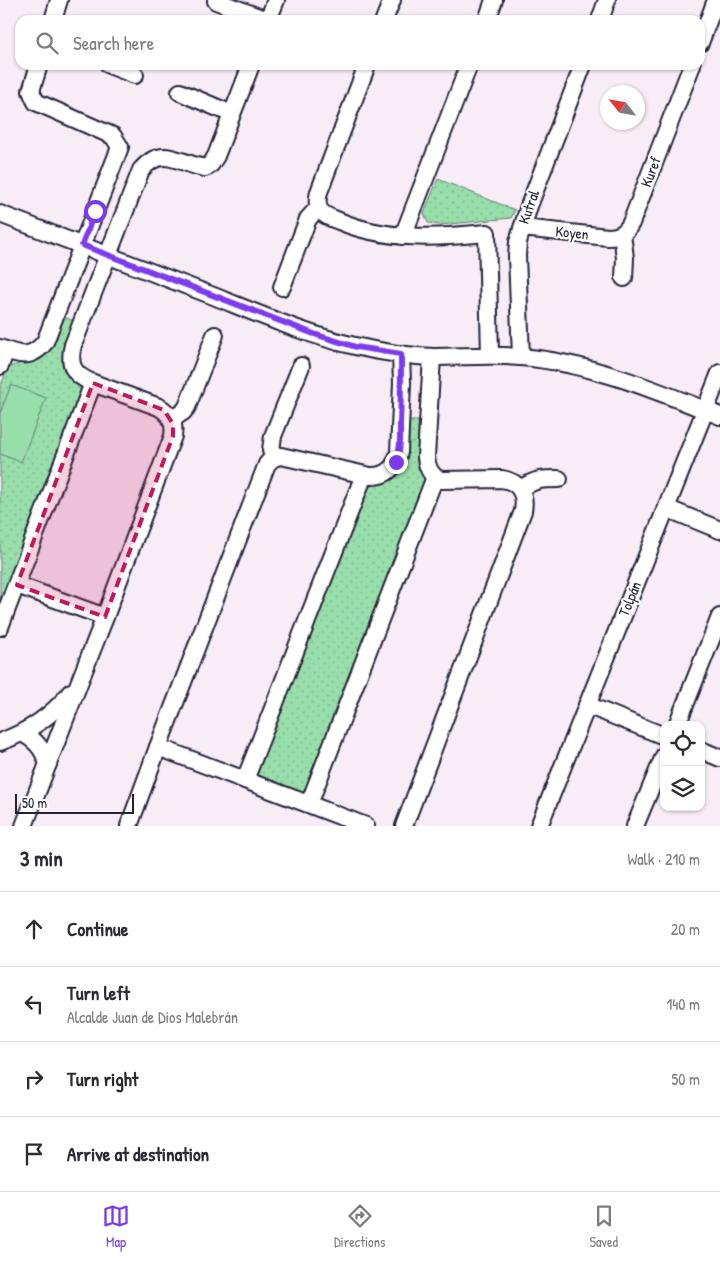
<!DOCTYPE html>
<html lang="en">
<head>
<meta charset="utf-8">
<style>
	:root { --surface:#fff; --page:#f2f2f3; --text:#2b2b33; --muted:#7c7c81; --line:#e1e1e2; --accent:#7c3aed }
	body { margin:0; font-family:"Patrick Hand",sans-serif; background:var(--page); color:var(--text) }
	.controls { position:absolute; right:15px; bottom:15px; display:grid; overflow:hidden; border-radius:10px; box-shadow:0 1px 4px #0004 }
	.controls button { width:45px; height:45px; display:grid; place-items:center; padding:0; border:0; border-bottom:1px solid var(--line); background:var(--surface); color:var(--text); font:25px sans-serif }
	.compass { position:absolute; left:600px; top:85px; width:45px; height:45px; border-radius:50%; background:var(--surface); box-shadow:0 1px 4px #0004; rotate:301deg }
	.scale { position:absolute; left:15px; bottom:12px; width:119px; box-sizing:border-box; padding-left:5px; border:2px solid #22223b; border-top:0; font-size:14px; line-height:18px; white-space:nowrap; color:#22223b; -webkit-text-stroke:4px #fff; paint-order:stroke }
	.stop { position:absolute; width:15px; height:15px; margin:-11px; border:4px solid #7c3aed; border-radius:50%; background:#fff }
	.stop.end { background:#7c3aed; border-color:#fff; box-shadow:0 1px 5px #0008 }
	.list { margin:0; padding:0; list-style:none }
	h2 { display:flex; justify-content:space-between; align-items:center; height:65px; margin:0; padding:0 20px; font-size:21px }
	h2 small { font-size:16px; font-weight:400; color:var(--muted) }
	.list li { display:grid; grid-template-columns:32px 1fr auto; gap:15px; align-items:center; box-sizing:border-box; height:75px; padding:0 20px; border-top:1px solid var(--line) }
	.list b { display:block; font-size:19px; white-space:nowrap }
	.list p { margin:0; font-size:16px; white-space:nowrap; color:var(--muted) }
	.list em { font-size:16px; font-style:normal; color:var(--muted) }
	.icon { flex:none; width:28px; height:28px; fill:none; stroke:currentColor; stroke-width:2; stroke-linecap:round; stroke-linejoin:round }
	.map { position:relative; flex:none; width:720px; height:826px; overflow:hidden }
	.search { position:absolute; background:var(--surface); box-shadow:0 1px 4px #0004; left:15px; right:15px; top:15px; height:55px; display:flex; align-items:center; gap:12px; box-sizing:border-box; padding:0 18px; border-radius:15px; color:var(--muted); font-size:19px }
	.sheet { height:365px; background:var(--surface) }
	nav { display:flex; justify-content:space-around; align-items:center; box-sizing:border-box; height:70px; border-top:1px solid var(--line); background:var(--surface); font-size:14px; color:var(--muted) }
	nav a { display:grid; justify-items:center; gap:2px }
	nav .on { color:var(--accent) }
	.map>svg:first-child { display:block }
	.grass { fill:url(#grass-dots); stroke:#5d8072 }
	.pitch { fill:#98deaa; stroke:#5d8072 }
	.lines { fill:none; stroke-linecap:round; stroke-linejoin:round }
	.street-casing { stroke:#22223b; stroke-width:20 }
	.street { stroke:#fff; stroke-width:16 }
	.route { stroke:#7c3aed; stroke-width:6 }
	.marked { fill:#c2185b; fill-opacity:0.2; stroke:#c2185b; stroke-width:4; stroke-dasharray:10 6; stroke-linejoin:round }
	.labels { text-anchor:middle; stroke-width:4.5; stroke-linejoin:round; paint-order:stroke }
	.street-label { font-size:15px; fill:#22223b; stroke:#fff }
</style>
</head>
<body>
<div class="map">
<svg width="720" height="826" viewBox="0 0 720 826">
	<defs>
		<pattern id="grass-dots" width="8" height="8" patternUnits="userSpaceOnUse" patternTransform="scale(1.25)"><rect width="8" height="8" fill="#98deaa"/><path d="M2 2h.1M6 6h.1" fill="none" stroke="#83be93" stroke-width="1.8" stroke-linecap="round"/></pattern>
	</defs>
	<rect width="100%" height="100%" fill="#f8ecf7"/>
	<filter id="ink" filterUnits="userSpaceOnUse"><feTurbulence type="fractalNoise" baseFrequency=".02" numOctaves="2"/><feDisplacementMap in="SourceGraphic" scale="10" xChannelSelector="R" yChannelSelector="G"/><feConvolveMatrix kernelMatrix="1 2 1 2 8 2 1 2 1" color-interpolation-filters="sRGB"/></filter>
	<g filter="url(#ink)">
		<g class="grass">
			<path d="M438 179 515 210 511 218 440 225 428 223 424 213Z"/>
			<path d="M64 317 74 321C67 339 55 359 68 377 72 383 78 385 82 391L0 614V388C7 370 6 365 26 363 32 363 36 362 41 359 54 350 58 331 64 317Z"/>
			<path d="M408 421H419L417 463 426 483 305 794 302 795 257 776 255 772 367 488C374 484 382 485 390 481 412 471 407 441 408 421Z"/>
		</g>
		<path class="pitch" d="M11 385 46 398 21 462 0 454V413Z"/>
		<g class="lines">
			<defs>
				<g id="street">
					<path d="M216 1 267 20"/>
					<path d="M53 20 59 0"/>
					<path d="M268 20 276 0"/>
					<path d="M384 20 392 0"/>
					<path d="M487 20 494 0"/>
					<path d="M600 20 607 0"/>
					<path d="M700 43 716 0"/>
					<path d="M109 65 135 75"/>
					<path d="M367 65 319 192C314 212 323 215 339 221 386 241 438 238 487 233L490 355"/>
					<path d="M180 92 232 114"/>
					<path d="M0 214C72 241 144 269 216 297 261 315 307 335 355 346 380 352 408 356 434 357 463 357 492 354 521 357 591 363 655 390 720 416"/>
					<path d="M522 228 608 237C619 237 626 233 631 223L692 65"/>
					<path d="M622 234 625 258 624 278"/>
					<path d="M403 236 469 65"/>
					<path d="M282 287 308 219 318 208"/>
					<path d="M0 348C18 355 31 360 45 342L120 147 113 136 36 102 31 91 39 65"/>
					<path d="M521 357 517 256 518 242 529 206 583 65"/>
					<path d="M0 366 6 350"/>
					<path d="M172 419 183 412 187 407 215 335"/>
					<path d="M273 458 271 450 273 436 301 366"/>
					<path d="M520 489C536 479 541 479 559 479"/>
					<path d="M666 508 720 530"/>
					<path d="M17 585 105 617"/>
					<path d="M0 627 93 383"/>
					<path d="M587 705 664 736"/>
					<path d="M677 725 720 617"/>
					<path d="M22 733C36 740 43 749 48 764"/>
					<path d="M0 742C28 732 52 716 71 692"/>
					<path d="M158 747 366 826"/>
					<path d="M701 750 720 758"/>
					<path d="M245 780 364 475"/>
					<path d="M309 804 435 477"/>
					<path d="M24 826 81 678 105 617 173 436C175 423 171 414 159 407L93 383C73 375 68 365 73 345L141 170C163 144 179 164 205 168L211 164 216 156 251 65"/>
					<path d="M129 826 158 747 267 464 273 458 281 456 370 476C386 477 396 467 399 452L402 383 401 354"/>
					<path d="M404 826 523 511C526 494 520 482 502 479L441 480C431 477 427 467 426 457L432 357"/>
					<path d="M539 826 720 373"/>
					<path d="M635 826 664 756"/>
				</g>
			</defs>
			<use href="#street" class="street-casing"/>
			<use href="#street" class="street"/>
		</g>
	</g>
	<g class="lines" filter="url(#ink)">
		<path class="route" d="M95 211 82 245 314 334 356 347 401 354C401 377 401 400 400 424 400 437 401 450 396 462"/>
	</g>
	<path class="marked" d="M93 383 164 410 173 424V436L105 617 17 585Z"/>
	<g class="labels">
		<g class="street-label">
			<text transform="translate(651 172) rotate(-69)" y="5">Kuref</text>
			<text transform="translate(529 207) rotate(-71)" y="5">Kutral</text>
			<text transform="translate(572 233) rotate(6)" y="5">Koyen</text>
			<text transform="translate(630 599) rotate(-68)" y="5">Tolpán</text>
		</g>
	</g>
</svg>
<div class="controls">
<button><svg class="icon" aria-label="locate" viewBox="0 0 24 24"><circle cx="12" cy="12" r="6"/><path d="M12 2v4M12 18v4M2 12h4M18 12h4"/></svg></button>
<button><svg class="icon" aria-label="layers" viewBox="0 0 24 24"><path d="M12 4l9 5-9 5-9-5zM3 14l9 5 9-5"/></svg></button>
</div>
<svg class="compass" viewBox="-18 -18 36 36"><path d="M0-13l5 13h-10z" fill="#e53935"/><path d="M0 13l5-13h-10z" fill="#7c7c81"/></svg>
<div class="scale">50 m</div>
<div class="stop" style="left:95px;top:211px"></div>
<div class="stop end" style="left:396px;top:462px"></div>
<div class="search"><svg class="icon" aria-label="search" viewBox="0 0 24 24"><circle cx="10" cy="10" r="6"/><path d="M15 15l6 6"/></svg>Search here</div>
</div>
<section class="sheet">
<h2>3 min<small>Walk · 210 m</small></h2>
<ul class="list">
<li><svg class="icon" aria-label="ahead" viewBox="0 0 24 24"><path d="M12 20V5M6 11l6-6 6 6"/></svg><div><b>Continue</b></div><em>20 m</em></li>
<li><svg class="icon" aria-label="left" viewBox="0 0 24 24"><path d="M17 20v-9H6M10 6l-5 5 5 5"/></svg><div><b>Turn left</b><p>Alcalde Juan de Dios Malebrán</p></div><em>140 m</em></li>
<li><svg class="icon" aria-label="right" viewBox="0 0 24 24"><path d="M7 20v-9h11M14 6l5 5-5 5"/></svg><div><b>Turn right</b></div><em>50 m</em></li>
<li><svg class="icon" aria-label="arrive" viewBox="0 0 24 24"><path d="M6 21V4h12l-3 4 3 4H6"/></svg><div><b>Arrive at destination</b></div></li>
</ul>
</section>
<nav>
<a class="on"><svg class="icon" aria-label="map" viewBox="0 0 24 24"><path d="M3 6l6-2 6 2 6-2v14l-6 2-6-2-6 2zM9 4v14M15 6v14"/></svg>Map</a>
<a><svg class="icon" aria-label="directions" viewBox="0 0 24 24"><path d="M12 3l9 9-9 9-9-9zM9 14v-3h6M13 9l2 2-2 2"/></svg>Directions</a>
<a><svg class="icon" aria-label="saved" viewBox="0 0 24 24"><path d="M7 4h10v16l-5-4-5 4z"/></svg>Saved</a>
</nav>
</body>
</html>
